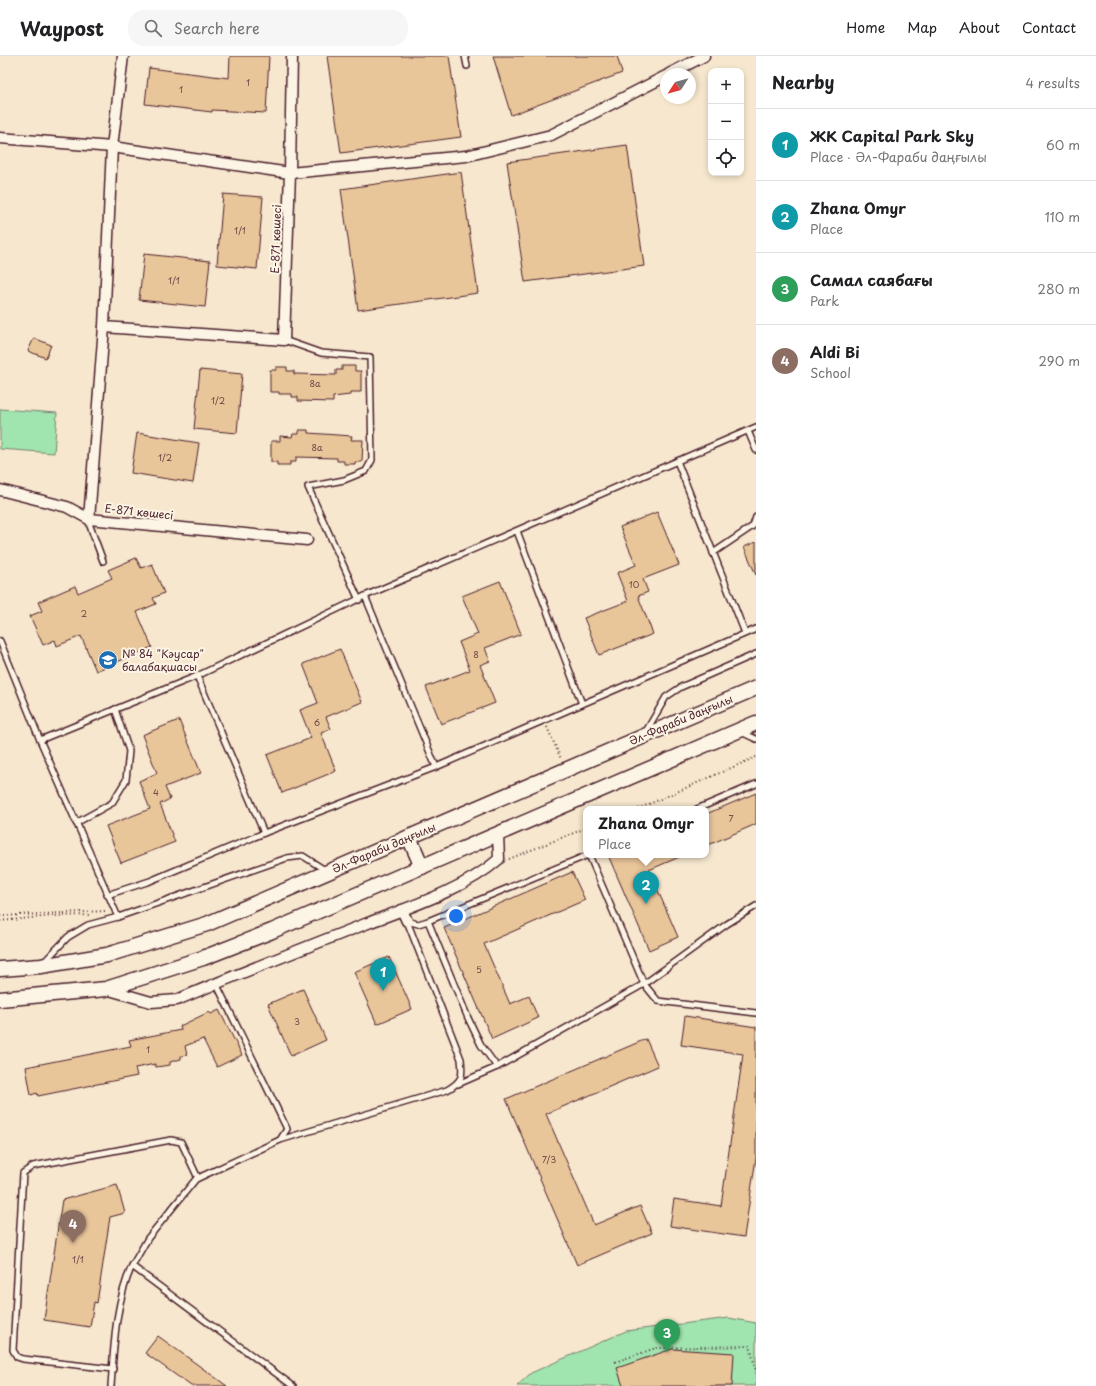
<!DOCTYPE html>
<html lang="en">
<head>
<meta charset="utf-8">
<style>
	:root { --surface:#fff; --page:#f6f6f6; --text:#202124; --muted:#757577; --line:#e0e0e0; --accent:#ea580c }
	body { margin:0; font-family:"Playpen Sans",sans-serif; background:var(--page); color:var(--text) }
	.controls { position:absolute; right:12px; top:12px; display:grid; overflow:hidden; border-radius:8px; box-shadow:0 2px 6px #0003 }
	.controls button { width:36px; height:36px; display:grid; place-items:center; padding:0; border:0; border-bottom:1px solid var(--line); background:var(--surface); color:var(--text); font:20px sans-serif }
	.compass { position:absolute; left:660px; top:12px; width:36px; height:36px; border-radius:50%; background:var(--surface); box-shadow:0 2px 6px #0003; rotate:234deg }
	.you { position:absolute; left:456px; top:860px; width:14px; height:14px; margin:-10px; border:3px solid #fff; border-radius:50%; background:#1a73e8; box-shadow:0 0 0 6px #1a73e833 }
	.badge { display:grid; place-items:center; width:26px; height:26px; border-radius:50%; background:var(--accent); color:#fff; font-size:13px; font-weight:700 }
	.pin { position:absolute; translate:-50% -33px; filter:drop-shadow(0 1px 2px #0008) }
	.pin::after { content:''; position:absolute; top:21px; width:14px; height:12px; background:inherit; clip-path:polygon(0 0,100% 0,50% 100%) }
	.popup { position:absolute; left:583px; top:750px; width:126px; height:52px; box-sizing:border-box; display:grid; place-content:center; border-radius:8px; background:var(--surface); filter:drop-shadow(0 1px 3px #0005); font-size:13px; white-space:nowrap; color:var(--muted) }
	.popup b { font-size:15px; color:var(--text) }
	.popup::after { content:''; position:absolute; left:50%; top:100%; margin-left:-8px; border:8px solid transparent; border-top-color:var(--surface) }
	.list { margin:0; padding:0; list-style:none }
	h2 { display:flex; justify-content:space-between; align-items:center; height:52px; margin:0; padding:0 16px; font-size:17px }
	h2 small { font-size:13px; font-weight:400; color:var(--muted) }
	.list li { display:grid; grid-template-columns:26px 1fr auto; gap:12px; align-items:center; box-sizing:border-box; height:72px; padding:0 16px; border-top:1px solid var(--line) }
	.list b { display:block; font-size:15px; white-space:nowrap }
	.list p { margin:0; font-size:13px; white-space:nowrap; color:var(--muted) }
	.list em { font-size:13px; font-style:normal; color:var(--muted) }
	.icon { flex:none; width:22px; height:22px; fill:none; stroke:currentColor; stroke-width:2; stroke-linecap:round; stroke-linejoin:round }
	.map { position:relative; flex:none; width:756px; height:1330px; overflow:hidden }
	header { display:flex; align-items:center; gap:24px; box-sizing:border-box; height:56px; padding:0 20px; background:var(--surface); border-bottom:1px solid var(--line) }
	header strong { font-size:19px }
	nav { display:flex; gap:22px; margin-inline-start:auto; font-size:14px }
	.search { width:280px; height:36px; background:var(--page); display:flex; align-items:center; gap:10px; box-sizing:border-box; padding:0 14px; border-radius:16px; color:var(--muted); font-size:15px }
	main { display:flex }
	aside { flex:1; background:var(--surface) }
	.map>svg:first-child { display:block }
	.green { fill:#a0e4b0; stroke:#75826e }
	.building { fill:#e9c59a; stroke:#4a1f2b }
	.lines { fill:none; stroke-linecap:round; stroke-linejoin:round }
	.service-casing { stroke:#4a1f2b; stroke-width:8 }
	.minor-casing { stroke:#4a1f2b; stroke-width:13 }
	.secondary-casing { stroke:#4a1f2b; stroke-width:17 }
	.path { stroke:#4a1f2b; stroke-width:2; stroke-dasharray:1 3; stroke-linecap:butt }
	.service { stroke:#fcf5e5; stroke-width:5 }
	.minor { stroke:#fcf5e5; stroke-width:10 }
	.secondary { stroke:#fcf5e5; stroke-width:14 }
	.labels { text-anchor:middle; stroke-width:4; stroke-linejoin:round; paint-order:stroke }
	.number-label { font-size:9px; fill:#724847 }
	.street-label { font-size:11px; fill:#4a1f2b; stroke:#fcf5e5 }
	.poi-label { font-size:11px; fill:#4a1f2b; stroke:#fcf5e5; text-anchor:start }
</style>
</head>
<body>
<header>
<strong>Waypost</strong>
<div class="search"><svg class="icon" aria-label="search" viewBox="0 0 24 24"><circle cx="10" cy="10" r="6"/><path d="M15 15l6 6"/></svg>Search here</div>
<nav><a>Home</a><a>Map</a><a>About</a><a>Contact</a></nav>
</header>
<main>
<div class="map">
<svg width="756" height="1330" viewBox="0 0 756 1330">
	<rect width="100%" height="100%" fill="#f6e7ce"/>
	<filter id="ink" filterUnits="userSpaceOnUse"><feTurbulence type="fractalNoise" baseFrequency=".025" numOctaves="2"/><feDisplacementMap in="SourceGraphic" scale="8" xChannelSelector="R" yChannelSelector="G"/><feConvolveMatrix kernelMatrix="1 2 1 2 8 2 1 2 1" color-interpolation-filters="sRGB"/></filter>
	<g filter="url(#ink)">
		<g class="green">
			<path d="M0 353 57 357 54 397 0 393Z"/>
			<path d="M729 1262 756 1267V1330H517L531 1317 626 1275Z"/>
		</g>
		<g class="building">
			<path d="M230 0H269L266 57 212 54V56L145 48 149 12 229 22Z"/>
			<path d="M327 0H449L461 81 341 97Z"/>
			<path d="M493 0H617L622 17 511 59Z"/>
			<path d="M627 89 644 210 525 226 507 106Z"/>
			<path d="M461 116 478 237 358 254 341 133Z"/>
			<path d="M223 138 263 141 257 213 217 209Z"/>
			<path d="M144 198 210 205 205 251 139 244Z"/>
			<path d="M34 282 51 289 46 302 28 295Z"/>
			<path d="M342 310H355V315H361V336H350V339L333 341V346L298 345V341H292V338H279V336H270V314H276V311H287V315H294V318L336 319V314H342Z"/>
			<path d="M200 314 242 318 237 377 194 373Z"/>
			<path d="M299 374H308V377L352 380 351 384H363L362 406H355V408H344V405H337V402L296 401V406H290V409H277V406H271V385H280V380L292 381 293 378H299Z"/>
			<path d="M137 377 199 387 193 427 131 417Z"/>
			<path d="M657 456 679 509 643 523 648 536 638 540 653 578 599 599 584 562 628 545 617 517 636 509 620 471Z"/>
			<path d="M756 486V519L744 491Z"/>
			<path d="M136 502 141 512 152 508 164 537 153 542 156 548 137 556 152 591 96 615 81 580 57 590 55 584 43 589 30 560 42 555 38 546 75 530 78 537 112 522 108 514Z"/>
			<path d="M500 525 521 578 485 592 490 605 480 609 495 647 441 668 426 631 470 614 459 586 478 578 462 540Z"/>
			<path d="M340 593 362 646 326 661 331 673 321 677 336 715 282 737 267 699 311 682 300 654 318 647 303 608Z"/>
			<path d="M179 664 201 717 165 731 170 743 160 748 175 786 121 807 106 770 150 753 139 725 157 717 142 679Z"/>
			<path d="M756 737V768L706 790V758Z"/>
			<path d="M608 799H684L649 814 678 881 649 894Z"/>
			<path d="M572 816 585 844 484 888 510 948 529 940 538 962 492 983 444 872Z"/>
			<path d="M389 901 412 953 377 968 354 916Z"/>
			<path d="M303 933 326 984 291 1000 268 948Z"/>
			<path d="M219 954 242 999 217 1011 203 983 185 990 187 999 181 1000V1003L170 1006V1009L156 1011 155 1008 135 1012 137 1020 38 1040 37 1037 31 1039 26 1011 131 990 129 984 181 974 180 970 209 956 211 958Z"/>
			<path d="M685 960 756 971V1102L744 1181 670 1170 674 1143 721 1150 743 998 681 989Z"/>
			<path d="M646 983 658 1010 546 1058 594 1169 640 1150 652 1177 577 1209 506 1043Z"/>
			<path d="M117 1129 125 1157 110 1161 97 1247 94 1246 90 1271 44 1264 62 1144Z"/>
			<path d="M158 1280 227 1330H191L145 1297Z"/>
			<path d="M672 1293 734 1297 732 1330H623L617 1312Z"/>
		</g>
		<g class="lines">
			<defs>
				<g id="service">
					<path d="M465 0 467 10"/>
					<path d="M284 284 321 297 370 301 372 404 366 415 344 424 308 431 359 544"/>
					<path d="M748 375 756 394"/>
					<path d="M677 405 745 577"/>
					<path d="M89 463 90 470 103 505"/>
					<path d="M517 475 582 648"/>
					<path d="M713 497 753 470 756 461"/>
					<path d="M365 540 436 711"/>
					<path d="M0 585 40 684 118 861"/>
					<path d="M197 620 264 777"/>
					<path d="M741 676 756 683"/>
					<path d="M645 677 666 641 681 631 756 598"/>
					<path d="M40 684 197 620 365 540 756 371"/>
					<path d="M697 753 756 728"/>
					<path d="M76 767 112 747 126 724 129 695 115 653"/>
					<path d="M589 799 644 928 658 945 756 957"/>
					<path d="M107 839 150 825 264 777 436 711 756 573"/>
					<path d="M407 865 418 868 428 865 588 799"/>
					<path d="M428 865 468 962 481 989 497 1011 644 928 727 868 756 850"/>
					<path d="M44 906 68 881 88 869 118 861 287 802 303 800 325 814"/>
					<path d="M458 1028 497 1011"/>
					<path d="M280 1084 447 1034C463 1025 463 1020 461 1003L407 865"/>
					<path d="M132 1210 148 1182 196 1123 280 1084 287 1073 216 927"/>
					<path d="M113 1313 23 1303 17 1301 13 1294 23 1117 33 1110 171 1084 181 1086 198 1122"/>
					<path d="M111 1330C114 1290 115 1247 132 1210L293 1330"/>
				</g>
				<g id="minor">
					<path d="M669 18 704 0"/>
					<path d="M0 82 112 91 290 117 466 100 551 79 666 20"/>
					<path d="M104 271 284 284 290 117 292 0"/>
					<path d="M0 434 67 451 89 463 307 484"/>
					<path d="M89 463 104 271 112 91 123 0"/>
					<path d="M402 854 407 865"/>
					<path d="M106 933 151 946 177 944C240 917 304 892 368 867 410 851 465 833 499 803L498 779"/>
				</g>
				<g id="secondary">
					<path d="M409 781 422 811"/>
					<path d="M0 913 41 910 107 899 207 868 756 632"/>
					<path d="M0 943 106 933 203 902 272 875 400 820 756 667"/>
				</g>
			</defs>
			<use href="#service" class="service-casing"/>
			<use href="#minor" class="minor-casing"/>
			<use href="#secondary" class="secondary-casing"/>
			<g class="path">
				<path d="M547 671 561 703"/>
				<path d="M638 753 756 701"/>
				<path d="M509 803 586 772"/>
				<path d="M0 860 105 855"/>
				<path d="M0 865 52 860 89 859"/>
				<path d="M615 1306 656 1292 750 1290 756 1315"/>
			</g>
			<use href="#service" class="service"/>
			<use href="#minor" class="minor"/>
			<use href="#secondary" class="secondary"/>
		</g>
	</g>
	<defs>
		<symbol id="school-disc" viewBox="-11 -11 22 22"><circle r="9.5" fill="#1f6fb2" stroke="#fcf5e5"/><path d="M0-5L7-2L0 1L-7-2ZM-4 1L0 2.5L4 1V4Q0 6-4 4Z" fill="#fff"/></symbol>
	</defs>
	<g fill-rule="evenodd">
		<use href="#school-disc" x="97" y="593" width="22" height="22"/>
	</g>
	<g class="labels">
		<g class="number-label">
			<text x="248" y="30">1</text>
			<text x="181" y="37">1</text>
			<text x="240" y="178">1/1</text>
			<text x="174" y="228">1/1</text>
			<text x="315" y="331">8а</text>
			<text x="218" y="348">1/2</text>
			<text x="317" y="395">8а</text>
			<text x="165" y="405">1/2</text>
			<text x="634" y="532">10</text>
			<text x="84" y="561">2</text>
			<text x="476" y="602">8</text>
			<text x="317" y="670">6</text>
			<text x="156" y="740">4</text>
			<text x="731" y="766">7</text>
			<text x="479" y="917">5</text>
			<text x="297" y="969">3</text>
			<text x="148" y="997">1</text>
			<text x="549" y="1107">7/3</text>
			<text x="78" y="1207">1/1</text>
		</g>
		<g class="street-label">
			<text transform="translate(276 183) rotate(-88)" y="4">Е-871 көшесі</text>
			<text transform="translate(139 456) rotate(6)" y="4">Е-871 көшесі</text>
			<text transform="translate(681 664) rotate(-23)" y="4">Әл-Фараби даңғылы</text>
			<text transform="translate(384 792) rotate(-23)" y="4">Әл-Фараби даңғылы</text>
		</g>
		<g class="poi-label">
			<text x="122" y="602">№ 84 "Кәусар"<tspan x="122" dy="13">балабақшасы</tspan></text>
		</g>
	</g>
</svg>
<div class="controls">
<button>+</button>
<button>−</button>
<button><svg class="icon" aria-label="locate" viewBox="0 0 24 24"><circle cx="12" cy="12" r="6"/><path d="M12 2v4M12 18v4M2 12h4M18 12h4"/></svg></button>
</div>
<svg class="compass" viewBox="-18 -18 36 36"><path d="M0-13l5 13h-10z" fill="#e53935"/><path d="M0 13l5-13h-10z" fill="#757577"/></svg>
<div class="you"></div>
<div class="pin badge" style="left:383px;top:935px;background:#0f9aa8">1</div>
<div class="pin badge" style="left:646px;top:848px;background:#0f9aa8">2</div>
<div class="popup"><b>Zhana Omyr</b>Place</div>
<div class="pin badge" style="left:667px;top:1296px;background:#2e9e5b">3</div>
<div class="pin badge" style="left:73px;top:1187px;background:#8d6e63">4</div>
</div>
<aside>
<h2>Nearby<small>4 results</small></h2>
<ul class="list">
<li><span class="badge" style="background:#0f9aa8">1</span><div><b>ЖК Capital Park Sky</b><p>Place · Әл-Фараби даңғылы</p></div><em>60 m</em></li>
<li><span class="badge" style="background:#0f9aa8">2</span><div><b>Zhana Omyr</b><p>Place</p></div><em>110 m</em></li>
<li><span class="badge" style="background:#2e9e5b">3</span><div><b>Самал саябағы</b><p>Park</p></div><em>280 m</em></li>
<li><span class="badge" style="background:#8d6e63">4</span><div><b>Aldi Bi</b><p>School</p></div><em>290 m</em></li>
</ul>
</aside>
</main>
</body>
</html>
